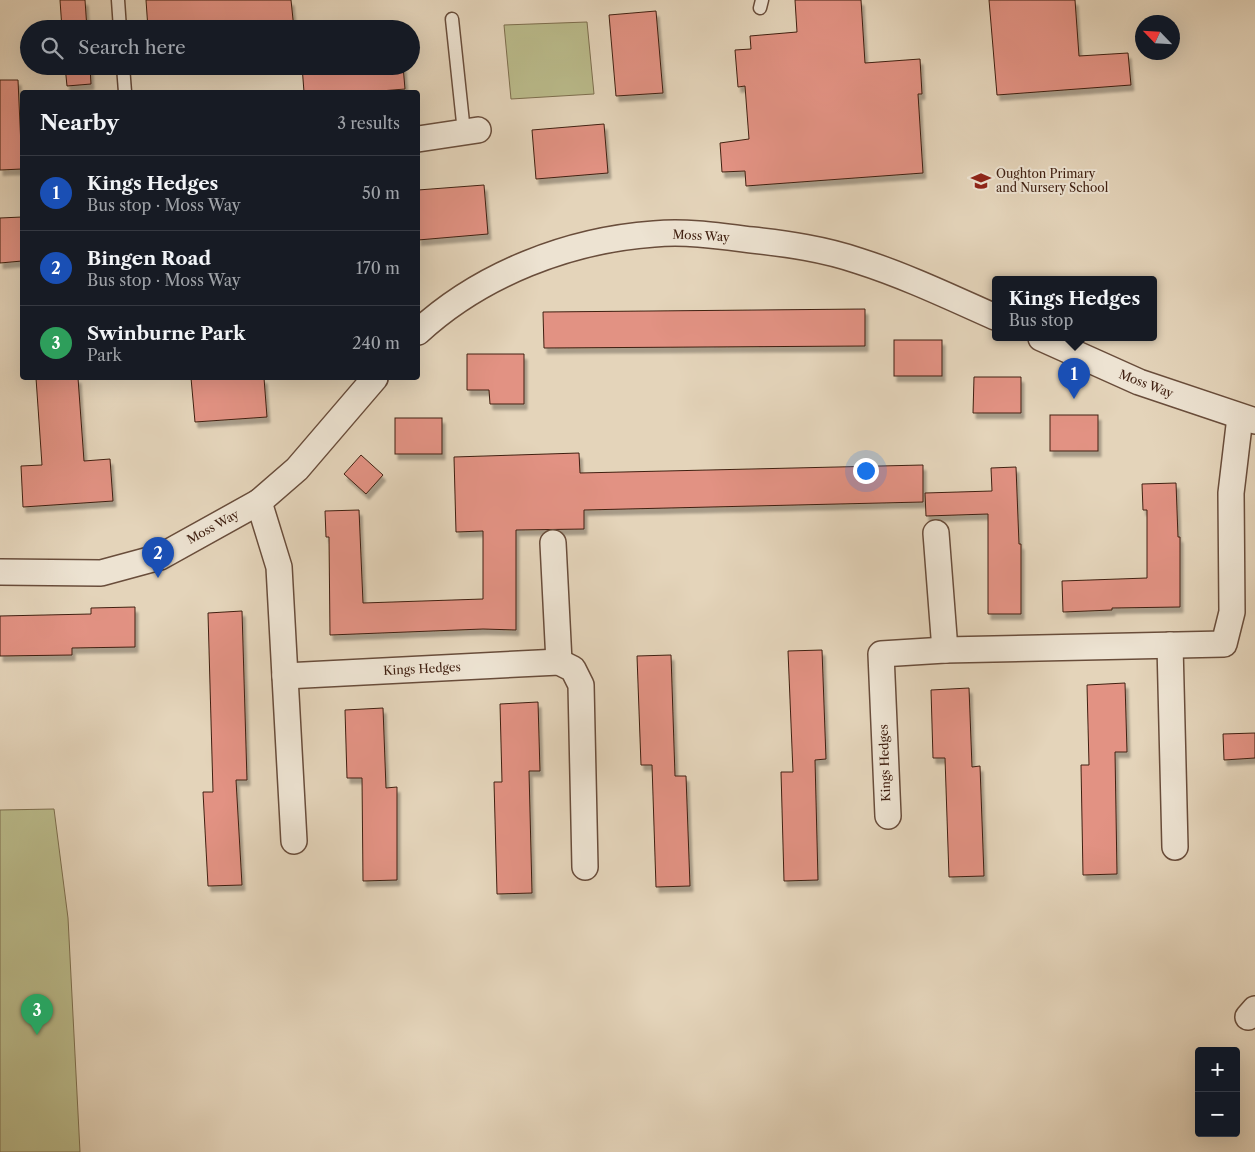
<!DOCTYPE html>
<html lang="en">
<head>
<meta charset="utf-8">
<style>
	:root { --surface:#171b24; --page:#20242c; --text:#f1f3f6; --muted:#9ea1a6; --line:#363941; --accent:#2563eb }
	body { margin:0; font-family:"Libre Caslon Text",serif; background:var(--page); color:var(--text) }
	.controls { position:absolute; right:15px; bottom:15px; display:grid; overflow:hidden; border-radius:5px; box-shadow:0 5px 20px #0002 }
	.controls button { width:45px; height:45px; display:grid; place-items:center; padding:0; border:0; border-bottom:1px solid var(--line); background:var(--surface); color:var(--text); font:25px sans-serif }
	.compass { position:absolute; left:1135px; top:15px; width:45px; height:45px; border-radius:50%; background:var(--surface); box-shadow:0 5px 20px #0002; rotate:295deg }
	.you { position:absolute; left:865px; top:470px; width:18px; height:18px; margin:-12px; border:4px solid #fff; border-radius:50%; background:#1a73e8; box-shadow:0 0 0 8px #1a73e833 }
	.badge { display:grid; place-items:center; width:32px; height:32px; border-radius:50%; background:var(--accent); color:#fff; font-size:16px; font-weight:700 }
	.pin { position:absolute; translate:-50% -41px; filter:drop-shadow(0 1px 2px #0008) }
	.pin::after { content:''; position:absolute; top:26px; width:18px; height:15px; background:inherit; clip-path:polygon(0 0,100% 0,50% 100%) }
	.popup { position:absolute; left:992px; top:276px; width:165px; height:65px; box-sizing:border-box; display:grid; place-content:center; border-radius:5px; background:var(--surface); filter:drop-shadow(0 1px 4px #0005); font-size:16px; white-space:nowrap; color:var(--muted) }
	.popup b { font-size:19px; color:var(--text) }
	.popup::after { content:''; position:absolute; left:50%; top:100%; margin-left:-10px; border:10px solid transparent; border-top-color:var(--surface) }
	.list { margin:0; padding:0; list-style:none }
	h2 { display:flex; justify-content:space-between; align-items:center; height:65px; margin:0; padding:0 20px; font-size:21px }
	h2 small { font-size:16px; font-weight:400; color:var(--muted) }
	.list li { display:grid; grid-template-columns:32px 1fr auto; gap:15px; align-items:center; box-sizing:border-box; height:75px; padding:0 20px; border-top:1px solid var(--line) }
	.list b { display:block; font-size:19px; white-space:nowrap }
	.list p { margin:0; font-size:16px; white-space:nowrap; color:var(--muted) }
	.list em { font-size:16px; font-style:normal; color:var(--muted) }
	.icon { flex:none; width:28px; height:28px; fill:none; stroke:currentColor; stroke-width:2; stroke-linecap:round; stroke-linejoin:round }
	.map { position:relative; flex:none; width:1255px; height:1152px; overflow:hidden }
	.search { position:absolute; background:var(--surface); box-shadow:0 5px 20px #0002; left:20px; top:20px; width:400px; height:55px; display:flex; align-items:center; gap:12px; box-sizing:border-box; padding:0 18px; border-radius:28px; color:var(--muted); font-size:19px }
	.panel { position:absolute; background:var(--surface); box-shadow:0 5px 20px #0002; left:20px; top:90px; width:400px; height:290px; border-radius:5px }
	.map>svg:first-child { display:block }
	.green { fill:#babb8b; stroke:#7d6e4e }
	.building { fill:#e29283; stroke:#402011; filter:url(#shadow) }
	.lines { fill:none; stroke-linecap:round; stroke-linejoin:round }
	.lane-casing { stroke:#694d3b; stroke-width:15 }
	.street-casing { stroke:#694d3b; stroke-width:28 }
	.lane { stroke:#ede3d2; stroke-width:12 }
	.street { stroke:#ede3d2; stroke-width:25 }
	.labels { text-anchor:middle; stroke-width:4; stroke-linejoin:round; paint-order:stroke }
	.poi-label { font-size:12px; fill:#402011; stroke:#ede3d2; text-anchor:start }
	.street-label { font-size:12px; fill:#402011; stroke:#ede3d2 }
</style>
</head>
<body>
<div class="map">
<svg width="1255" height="1152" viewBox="0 0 1255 1152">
	<defs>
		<filter id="shadow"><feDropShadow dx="3" dy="5.5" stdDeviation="1" flood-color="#0004"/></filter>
	</defs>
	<rect width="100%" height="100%" fill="#e4d4ba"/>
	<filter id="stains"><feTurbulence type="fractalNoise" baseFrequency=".004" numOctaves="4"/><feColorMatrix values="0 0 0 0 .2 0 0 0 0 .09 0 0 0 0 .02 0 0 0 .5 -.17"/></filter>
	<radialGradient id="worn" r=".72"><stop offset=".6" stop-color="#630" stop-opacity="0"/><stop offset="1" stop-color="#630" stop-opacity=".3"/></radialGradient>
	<g class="green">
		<path d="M587 22 594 94 511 99 504 25Z"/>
		<path d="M54 809 68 918 80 1152H0V810Z"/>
	</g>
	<g class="building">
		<path d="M60 0H85L87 29H62Z"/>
		<path d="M146 0H291L294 29H148Z"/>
		<path d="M795 0H861L865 63 920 59 922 94H918L923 173 746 186 745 171 722 172 720 143 749 139 745 86 738 87 735 50 751 49 750 36 797 32Z"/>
		<path d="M989 0H1075L1079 56 1128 53 1131 85 997 95Z"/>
		<path d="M656 11 663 93 616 96 609 15Z"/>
		<path d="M65 66H90L91 84 67 86Z"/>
		<path d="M302 66H403L405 89 368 92H304Z"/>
		<path d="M0 80H18L22 169 0 170Z"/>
		<path d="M604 124 608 173 536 179 532 130Z"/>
		<path d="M484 185 488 234 418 240V190Z"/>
		<path d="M22 217V261L0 263V218Z"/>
		<path d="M865 309V346L544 348 543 312Z"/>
		<rect x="894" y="340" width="48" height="36"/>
		<path d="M467 354H524V404H490L489 390H467Z"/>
		<path d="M974 377H1021V413H973Z"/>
		<path d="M36 378H78L84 461 110 459 113 501 23 507 21 466 42 465Z"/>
		<path d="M191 378H264L267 417 195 422Z"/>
		<rect x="1050" y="415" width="48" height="36"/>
		<rect x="395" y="418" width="47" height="36"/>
		<path d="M579 453 580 473 923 465V502L584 510V529L516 530V630L483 629 330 635 329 537H326L325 511 359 510 363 603 483 599V531L456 532 454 457Z"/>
		<path d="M361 455 383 475 366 494 344 474Z"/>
		<path d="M1016 467 1019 544H1021V614H988V514L926 516 925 493 992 491 991 468Z"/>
		<path d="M1176 483 1178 537H1180V607L1112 608V610L1063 612 1062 581 1147 578V510H1143L1142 484Z"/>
		<path d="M135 607V647L72 648V655L0 656V616L91 614V608Z"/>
		<path d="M242 611 247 780H236L242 885 208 886 203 792H213L208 613Z"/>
		<path d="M822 650 826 759 815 760 818 880 784 881 781 772H793L788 651Z"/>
		<path d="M671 655 675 776H686L690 886 656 887 652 765H641L637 656Z"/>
		<path d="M1125 683 1127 752H1115L1117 874 1083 875 1081 765H1089L1087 685Z"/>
		<path d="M969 688 972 767 980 766 984 876 949 877 945 758H933L931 690Z"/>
		<path d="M538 702 540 771H529L532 893 497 894 494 782H502L500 704Z"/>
		<path d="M383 708 386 788 397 787V880L363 881 362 778H347L345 710Z"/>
		<path d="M1255 733V758L1224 760 1223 734Z"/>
	</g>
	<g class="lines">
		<defs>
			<g id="lane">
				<path d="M118 0 120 29"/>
				<path d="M760 8 762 0"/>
				<path d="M452 19 464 132"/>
				<path d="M123 66 125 92"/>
			</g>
			<g id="street">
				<path d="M418 139 478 130"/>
				<path d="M418 332C481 274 569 240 654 234 687 231 720 236 752 240 788 244 824 249 859 261 906 276 950 297 995 317"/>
				<path d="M1041 338 1139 382 1255 421"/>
				<path d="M259 502 279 567 294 841"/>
				<path d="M936 533 945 650"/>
				<path d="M553 543 559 662"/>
				<path d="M0 572 101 573 160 557 259 502 297 469 375 378"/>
				<path d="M1170 645 1175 847"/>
				<path d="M285 676 559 662 573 669 581 685 585 867"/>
				<path d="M888 816 881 654 945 650 1224 644 1232 612 1231 493 1240 417"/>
				<path d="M1248 1017 1255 1009"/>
			</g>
		</defs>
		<use href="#lane" class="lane-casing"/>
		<use href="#street" class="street-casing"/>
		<use href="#lane" class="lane"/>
		<use href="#street" class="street"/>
	</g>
	<defs>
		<symbol id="school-bare" viewBox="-9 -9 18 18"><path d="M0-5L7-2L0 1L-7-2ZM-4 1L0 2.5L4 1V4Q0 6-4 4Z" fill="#8f2418" stroke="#ede3d2" stroke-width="2.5" paint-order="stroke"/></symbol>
	</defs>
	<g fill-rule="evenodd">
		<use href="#school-bare" x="967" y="167" width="28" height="28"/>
	</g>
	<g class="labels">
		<g class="poi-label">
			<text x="996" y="178">Oughton Primary<tspan x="996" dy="14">and Nursery School</tspan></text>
		</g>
		<g class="street-label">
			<text transform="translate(701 236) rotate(3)" y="4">Moss Way</text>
			<text transform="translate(1146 384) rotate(21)" y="4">Moss Way</text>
			<text transform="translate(213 527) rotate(-29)" y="4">Moss Way</text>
			<text transform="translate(422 669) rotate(-3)" y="4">Kings Hedges</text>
			<text transform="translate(885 763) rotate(-92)" y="4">Kings Hedges</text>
		</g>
	</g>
	<rect width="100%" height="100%" filter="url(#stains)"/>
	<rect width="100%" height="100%" fill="url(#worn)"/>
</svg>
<div class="controls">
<button>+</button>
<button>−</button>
</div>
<svg class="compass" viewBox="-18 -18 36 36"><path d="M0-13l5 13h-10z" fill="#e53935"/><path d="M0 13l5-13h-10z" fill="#9ea1a6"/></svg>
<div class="you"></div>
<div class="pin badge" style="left:1074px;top:399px;background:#1a4fb4">1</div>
<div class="popup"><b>Kings Hedges</b>Bus stop</div>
<div class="pin badge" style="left:158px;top:578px;background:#1a4fb4">2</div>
<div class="pin badge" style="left:37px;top:1035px;background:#2e9e5b">3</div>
<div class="search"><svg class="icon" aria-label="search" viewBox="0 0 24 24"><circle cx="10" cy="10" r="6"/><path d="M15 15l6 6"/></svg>Search here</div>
<section class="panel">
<h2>Nearby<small>3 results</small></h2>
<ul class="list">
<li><span class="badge" style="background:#1a4fb4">1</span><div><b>Kings Hedges</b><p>Bus stop · Moss Way</p></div><em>50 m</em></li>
<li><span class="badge" style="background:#1a4fb4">2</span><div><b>Bingen Road</b><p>Bus stop · Moss Way</p></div><em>170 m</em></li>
<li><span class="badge" style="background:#2e9e5b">3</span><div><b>Swinburne Park</b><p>Park</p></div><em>240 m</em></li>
</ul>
</section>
</div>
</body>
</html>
